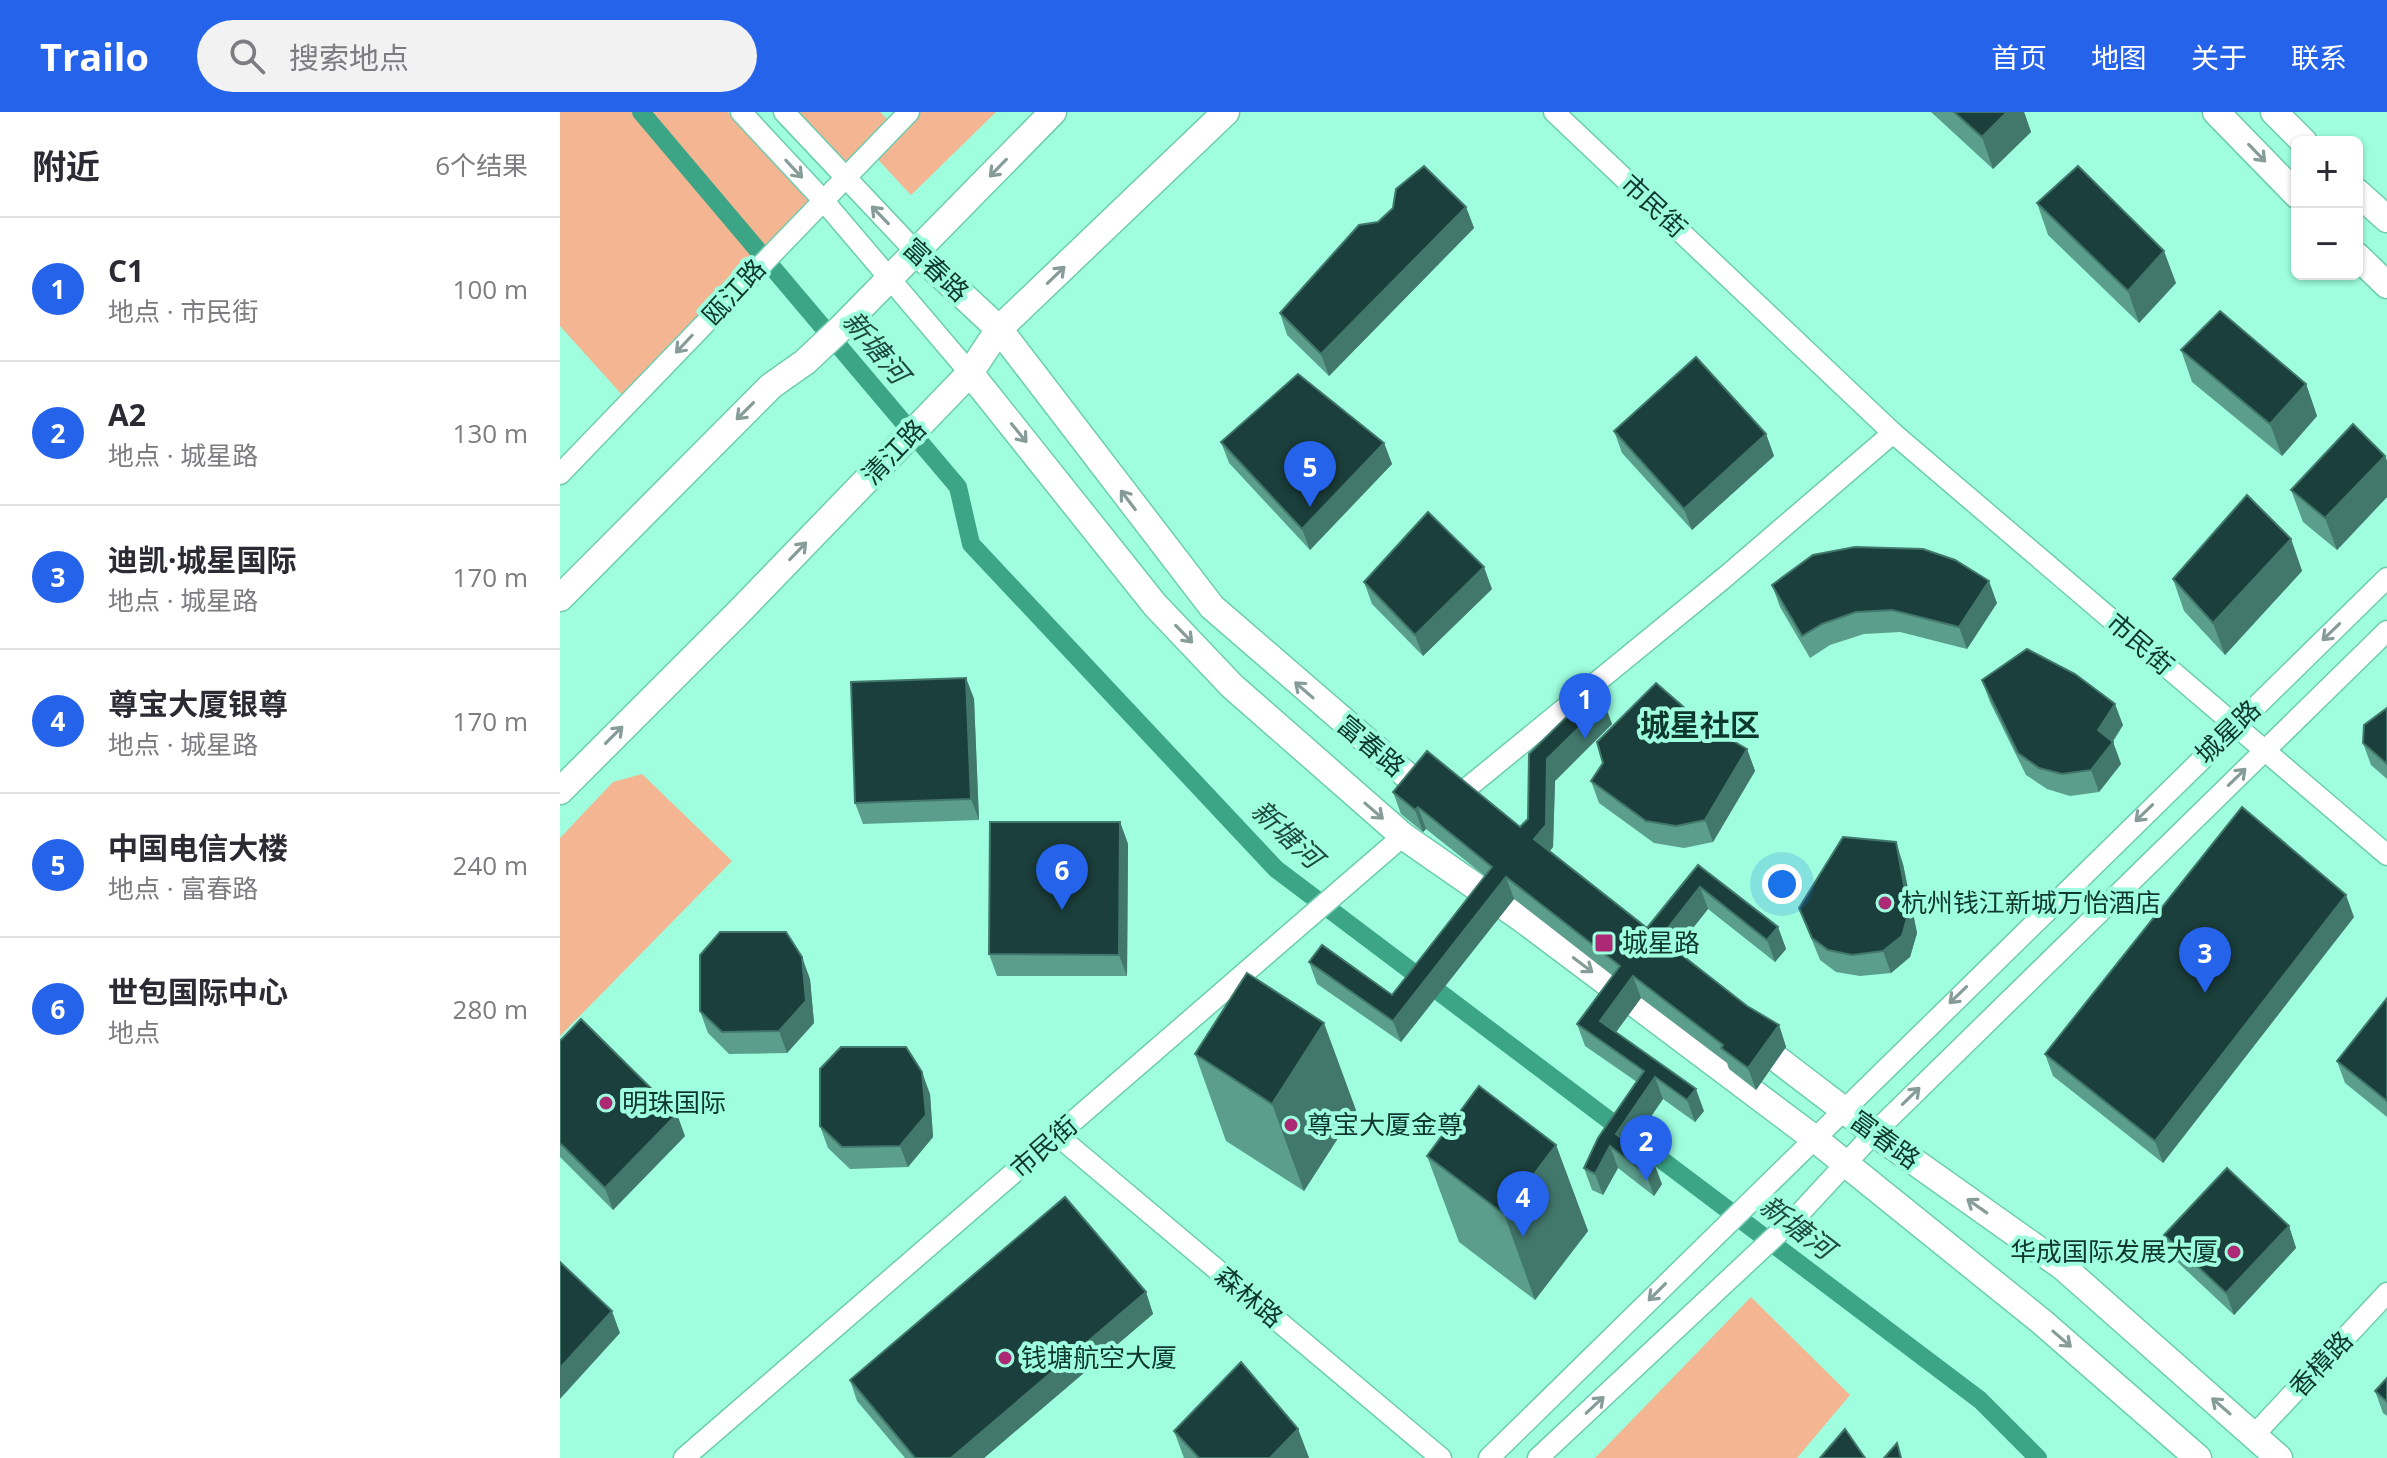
<!DOCTYPE html>
<html lang="zh">
<head>
<meta charset="utf-8">
<style>
	:root { --surface:#fff; --page:#f2f2f3; --text:#2b2b33; --muted:#7c7c81; --line:#e1e1e2; --accent:#2563eb }
	body { margin:0; font-family:"Open Sans","Noto Sans SC",sans-serif; background:var(--page); color:var(--text) }
	.controls { position:absolute; right:24px; top:24px; display:grid; overflow:hidden; border-radius:12px; box-shadow:0 2px 6px #0004 }
	.controls button { width:72px; height:72px; display:grid; place-items:center; padding:0; border:0; border-bottom:2px solid var(--line); background:var(--surface); color:var(--text); font:40px sans-serif }
	.you { position:absolute; left:1222px; top:772px; width:28px; height:28px; margin:-20px; border:6px solid #fff; border-radius:50%; background:#1a73e8; box-shadow:0 0 0 12px #1a73e833 }
	.badge { display:grid; place-items:center; width:52px; height:52px; border-radius:50%; background:var(--accent); color:#fff; font-size:26px; font-weight:700 }
	.pin { position:absolute; translate:-50% -66px; filter:drop-shadow(0 2px 4px #0008) }
	.pin::after { content:''; position:absolute; top:42px; width:28px; height:24px; background:inherit; clip-path:polygon(0 0,100% 0,50% 100%) }
	.list { margin:0; padding:0; list-style:none }
	h2 { display:flex; justify-content:space-between; align-items:center; height:104px; margin:0; padding:0 32px; font-size:34px }
	h2 small { font-size:26px; font-weight:400; color:var(--muted) }
	.list li { display:grid; grid-template-columns:52px 1fr auto; gap:24px; align-items:center; box-sizing:border-box; height:144px; padding:0 32px; border-top:2px solid var(--line) }
	.list b { display:block; font-size:30px; white-space:nowrap }
	.list p { margin:0; font-size:26px; white-space:nowrap; color:var(--muted) }
	.list em { font-size:26px; font-style:normal; color:var(--muted) }
	.icon { flex:none; width:44px; height:44px; fill:none; stroke:currentColor; stroke-width:2; stroke-linecap:round; stroke-linejoin:round }
	.map { position:relative; flex:none; width:1827px; height:1346px; overflow:hidden }
	header { display:flex; align-items:center; gap:48px; box-sizing:border-box; height:112px; padding:0 40px; background:var(--accent); color:#fff }
	header strong { font-size:38px }
	nav { display:flex; gap:44px; margin-inline-start:auto; font-size:28px }
	.search { width:560px; height:72px; background:var(--page); display:flex; align-items:center; gap:20px; box-sizing:border-box; padding:0 28px; border-radius:44px; color:var(--muted); font-size:30px }
	main { display:flex }
	aside { flex:1; background:var(--surface) }
	.map>svg:first-child { display:block }
	.green { fill:#f3b592 }
	.lines { fill:none; stroke-linecap:round; stroke-linejoin:round }
	.canal { stroke:#3ba586; stroke-width:18 }
	.minor-casing { stroke:#6ecdae; stroke-width:23 }
	.major-casing { stroke:#6ecdae; stroke-width:29 }
	.minor { stroke:#fff; stroke-width:20 }
	.major { stroke:#fff; stroke-width:26 }
	.wall { fill:#5c9e8c }
	.shaded-wall { fill:#42786c }
	.building { fill:#1b3f3c; stroke:#42786c; stroke-width:2 }
	.oneway { stroke:#869c96 }
	.poi-dot { fill:#ac2a75; stroke:#9efedd; stroke-width:3 }
	.labels { text-anchor:middle; stroke-width:8; stroke-linejoin:round; paint-order:stroke }
	.street-label { font-size:26px; fill:#0e382c; stroke:#9efedd }
	.poi-label { font-size:26px; fill:#0e382c; stroke:#9efedd; text-anchor:start }
	.water-label { font-size:28px; font-style:italic; fill:#1f4b3e; stroke:#9efedd }
	.quarter-label { font-size:30px; font-weight:bold; fill:#0e382c; stroke:#9efedd }
</style>
</head>
<body>
<header>
<strong>Trailo</strong>
<div class="search"><svg class="icon" aria-label="search" viewBox="0 0 24 24"><circle cx="10" cy="10" r="6"/><path d="M15 15l6 6"/></svg>搜索地点</div>
<nav><a>首页</a><a>地图</a><a>关于</a><a>联系</a></nav>
</header>
<main>
<aside>
<h2>附近<small>6个结果</small></h2>
<ul class="list">
<li><span class="badge">1</span><div><b>C1</b><p>地点 · 市民街</p></div><em>100 m</em></li>
<li><span class="badge">2</span><div><b>A2</b><p>地点 · 城星路</p></div><em>130 m</em></li>
<li><span class="badge">3</span><div><b>迪凯·城星国际</b><p>地点 · 城星路</p></div><em>170 m</em></li>
<li><span class="badge">4</span><div><b>尊宝大厦银尊</b><p>地点 · 城星路</p></div><em>170 m</em></li>
<li><span class="badge">5</span><div><b>中国电信大楼</b><p>地点 · 富春路</p></div><em>240 m</em></li>
<li><span class="badge">6</span><div><b>世包国际中心</b><p>地点</p></div><em>280 m</em></li>
</ul>
</aside>
<div class="map">
<svg width="1827" height="1346" viewBox="0 0 1827 1346">
	<rect width="100%" height="100%" fill="#9efedd"/>
	<g class="green">
		<path d="M0 0H168L250 89 64 285 0 214Z"/>
		<path d="M224 0H320L334 14 349 0H436L351 83 311 40 284 66Z"/>
		<path d="M82 662 172 749 0 924V726L53 670Z"/>
		<path d="M1191 1185 1290 1283 1237 1346H1035Z"/>
	</g>
	<g class="lines">
		<path class="canal" d="M81 0 398 375 411 432 716 757 1420 1288 1478 1346"/>
		<defs>
			<g id="minor">
				<path d="M181 0 262 87 410 261"/>
				<path d="M224 0 356 140"/>
				<path d="M994 0 1333 321 1827 743"/>
				<path d="M0 362 349 0"/>
				<path d="M890 690 1164 466 1333 321"/>
				<path d="M498 1024 881 1346"/>
				<path d="M1694 1323 1827 1181"/>
				<path d="M124 1346 843 724"/>
				<path d="M929 1346 1827 466"/>
				<path d="M978 1346 1240 1101 1314 1021 1827 519"/>
			</g>
			<g id="major">
				<path d="M1656 0 1737 83"/>
				<path d="M1714 0 1744 30"/>
				<path d="M1797 80 1827 107"/>
				<path d="M356 140 439 217 652 495 873 686"/>
				<path d="M1797 144 1827 173"/>
				<path d="M410 261 595 493 672 574 843 724 961 806 1255 1027 1482 1210 1638 1346"/>
				<path d="M0 486 211 274 245 250 280 217 493 0"/>
				<path d="M0 679 178 501 410 261 439 217 666 0"/>
				<path d="M1191 927 1314 1021 1503 1155 1719 1346"/>
			</g>
		</defs>
		<use href="#minor" class="minor-casing"/>
		<use href="#major" class="major-casing"/>
		<use href="#minor" class="minor"/>
		<use href="#major" class="major"/>
	</g>
	<g class="wall">
		<path d="M1371 0H1464L1471 20 1433 57Z"/>
		<path d="M1477 91 1616 171 1579 211 1488 123Z"/>
		<path d="M906 95 914 116 769 264 727 223 720 201 833 96Z"/>
		<path d="M1621 238 1746 272 1757 304 1722 344 1632 270Z"/>
		<path d="M1054 319 1206 322 1214 344 1132 418 1062 341Z"/>
		<path d="M661 330 824 331 832 352 750 438 669 351Z"/>
		<path d="M1825 344 1827 349V385L1777 438 1743 410 1731 378Z"/>
		<path d="M1731 427 1742 459 1665 543 1624 499 1613 467Z"/>
		<path d="M804 470 932 477 863 544 812 492Z"/>
		<path d="M1212 473 1437 491 1407 537 1340 520 1304 522 1270 533 1250 546 1220 495Z"/>
		<path d="M406 566 414 587 419 708 303 712 295 691Z"/>
		<path d="M1422 568 1563 613 1553 630 1561 652 1539 680 1510 684 1487 677 1466 663 1430 590Z"/>
		<path d="M1044 591 1052 612 995 669 993 735 990 739 1087 816 1138 753 1218 815 1226 837 1215 850 1148 797 1116 838 1187 894 1219 913 1226 935 1196 978 1169 957 1167 951 1081 886 1056 920 1144 999 1135 1010 1103 987 1071 1033 1102 1072 1094 1084 1058 1056 1043 1083 1032 1078 1024 1056 1077 970 1025 934 1017 912 1053 864 954 787 841 930 757 872 749 850 832 883 925 764 866 717 863 720 841 702 833 680 960 715 968 707Z"/>
		<path d="M1827 596V667L1811 653 1803 631Z"/>
		<path d="M1187 637 1195 659 1153 730 1124 736 1094 731 1039 691 1031 669Z"/>
		<path d="M560 710 568 732 567 864H437L429 842Z"/>
		<path d="M1343 752 1357 821 1350 845 1331 861 1300 864 1276 860 1260 848 1239 796Z"/>
		<path d="M1794 805 1603 1051 1493 964 1485 942Z"/>
		<path d="M250 867 254 911 227 941 169 942 148 921 140 899Z"/>
		<path d="M1827 886V1005L1785 971 1777 949Z"/>
		<path d="M0 929 125 1024 53 1098 0 1045Z"/>
		<path d="M635 942 796 998 744 1079 666 1029Z"/>
		<path d="M370 982 373 1025 348 1055 290 1057 268 1036 260 1014Z"/>
		<path d="M996 1033 1028 1119 975 1188 899 1130 867 1044Z"/>
		<path d="M1729 1114 1736 1136 1674 1203 1612 1145 1604 1123Z"/>
		<path d="M586 1180 593 1202 424 1346H345L297 1289 290 1268Z"/>
		<path d="M1827 1266V1304L1823 1301 1815 1279Z"/>
		<path d="M738 1317 749 1346H624L614 1319Z"/>
	</g>
	<g class="shaded-wall">
		<path d="M1447 0H1464L1471 20 1433 57 1422 25Z"/>
		<path d="M906 95 914 116 769 264 761 242Z"/>
		<path d="M1604 139 1616 171 1579 211 1568 179Z"/>
		<path d="M1746 272 1757 304 1722 344 1710 312Z"/>
		<path d="M1206 322 1214 344 1132 418 1124 397Z"/>
		<path d="M824 331 832 352 750 438 742 417Z"/>
		<path d="M1825 344 1827 349V385L1777 438 1765 406Z"/>
		<path d="M1731 427 1742 459 1665 543 1653 511Z"/>
		<path d="M924 455 932 477 863 544 855 523Z"/>
		<path d="M1429 469 1437 491 1407 537 1399 515Z"/>
		<path d="M406 566 414 587 419 708 411 687Z"/>
		<path d="M1044 591 1052 612 995 669 993 735 982 748 974 727 987 647Z"/>
		<path d="M1555 592 1563 613 1550 633 1553 630 1561 652 1539 680 1531 658 1538 618Z"/>
		<path d="M1187 637 1195 659 1153 730 1145 708Z"/>
		<path d="M858 695 866 717 863 720 855 698Z"/>
		<path d="M560 710 568 732 567 864 559 843Z"/>
		<path d="M1336 730 1343 752 1357 821 1350 845 1331 861 1323 839Z"/>
		<path d="M946 765 954 787 841 930 833 909Z"/>
		<path d="M1140 775 1148 797 1108 847 1100 826Z"/>
		<path d="M1786 783 1794 805 1603 1051 1595 1029Z"/>
		<path d="M1218 815 1226 837 1215 850 1207 828Z"/>
		<path d="M242 845 250 867 254 911 227 941 219 919Z"/>
		<path d="M1073 864 1081 886 1048 931 1040 909Z"/>
		<path d="M764 911 796 998 744 1079 712 992Z"/>
		<path d="M1219 913 1226 935 1196 978 1188 956Z"/>
		<path d="M362 960 370 982 373 1025 348 1055 340 1034Z"/>
		<path d="M1095 965 1103 987 1064 1044 1056 1022Z"/>
		<path d="M1136 977 1144 999 1135 1010 1127 988Z"/>
		<path d="M117 1002 125 1024 53 1098 45 1076Z"/>
		<path d="M996 1033 1028 1119 975 1188 944 1102Z"/>
		<path d="M1050 1034 1058 1056 1043 1083 1035 1062Z"/>
		<path d="M1094 1051 1102 1072 1094 1084 1086 1062Z"/>
		<path d="M1729 1114 1736 1136 1674 1203 1666 1181Z"/>
		<path d="M586 1180 593 1202 424 1346H391Z"/>
		<path d="M52 1199 60 1221 0 1287V1256Z"/>
		<path d="M738 1317 749 1346H710Z"/>
	</g>
	<g class="building">
		<path d="M1394 0H1447L1422 25Z"/>
		<path d="M864 54 906 95 761 242 720 201 799 113 818 110 833 96 836 77Z"/>
		<path d="M1518 54 1604 139 1568 179 1477 91Z"/>
		<path d="M1660 199 1746 272 1710 312 1621 238Z"/>
		<path d="M1136 245 1206 322 1124 397 1054 319Z"/>
		<path d="M738 262 824 331 742 417 661 330Z"/>
		<path d="M1793 312 1825 344 1765 406 1731 378Z"/>
		<path d="M1687 383 1731 427 1653 511 1613 467Z"/>
		<path d="M868 400 924 455 855 523 804 470Z"/>
		<path d="M1295 435 1363 437 1395 448 1429 469 1399 515 1332 498 1296 500 1262 512 1242 524 1212 473 1253 443Z"/>
		<path d="M1467 537 1515 562 1555 592 1538 618 1553 630 1531 658 1502 662 1479 656 1458 641 1422 568Z"/>
		<path d="M406 566 411 687 295 691 291 570Z"/>
		<path d="M1096 571 1142 611 1187 637 1145 708 1116 714 1086 709 1031 669 1043 651 1037 630Z"/>
		<path d="M1033 579 1044 591 987 647 986 713 974 727 1087 816 1138 753 1218 815 1207 828 1140 775 1100 826 1187 894 1219 913 1188 956 1161 936 1163 933 1073 864 1040 909 1136 977 1127 988 1095 965 1056 1022 1094 1051 1086 1062 1050 1034 1035 1062 1024 1056 1038 1026 1084 959 1017 912 1060 854 946 765 833 909 749 850 762 833 832 883 932 755 858 695 855 698 833 680 867 639 960 715 968 707 969 642Z"/>
		<path d="M1827 596V652L1803 631 1804 613Z"/>
		<path d="M1682 695 1786 783 1595 1029 1485 942Z"/>
		<path d="M430 710H560L559 843 429 842Z"/>
		<path d="M1283 725 1336 730 1349 799 1342 824 1323 839 1292 843 1268 838 1252 826 1239 796Z"/>
		<path d="M160 820H226L242 845 246 889 219 919 162 920 140 899V843Z"/>
		<path d="M687 861 764 911 712 992 635 942Z"/>
		<path d="M1827 886V989L1777 949Z"/>
		<path d="M21 907 117 1002 45 1076 0 1031V929Z"/>
		<path d="M281 935H346L362 960 366 1003 340 1034 282 1035 260 1014V957Z"/>
		<path d="M919 974 996 1033 944 1102 867 1044Z"/>
		<path d="M1667 1056 1729 1114 1666 1181 1604 1123Z"/>
		<path d="M505 1085 586 1180 391 1346H355L290 1268Z"/>
		<path d="M0 1150 52 1199 0 1256Z"/>
		<path d="M681 1250 738 1317 710 1346H639L614 1319Z"/>
		<path d="M1827 1266V1290L1815 1279Z"/>
		<path d="M1285 1317 1305 1346H1260Z"/>
		<path d="M1337 1331 1341 1346H1324Z"/>
	</g>
	<defs><path id="oneway-shaft" d="M-6 0H5M1.5-3L5.5 0L1.5 3" fill="none" stroke-width="1.6" stroke-linecap="round" stroke-linejoin="round" transform="scale(2)"/></defs>
	<g class="oneway">
		<use href="#oneway-shaft" transform="translate(1697 41) rotate(46)"/>
		<use href="#oneway-shaft" transform="translate(438 56) rotate(134)"/>
		<use href="#oneway-shaft" transform="translate(234 57) rotate(47)"/>
		<use href="#oneway-shaft" transform="translate(320 103) rotate(-134)"/>
		<use href="#oneway-shaft" transform="translate(496 163) rotate(-44)"/>
		<use href="#oneway-shaft" transform="translate(124 232) rotate(133)"/>
		<use href="#oneway-shaft" transform="translate(185 299) rotate(135)"/>
		<use href="#oneway-shaft" transform="translate(459 321) rotate(51)"/>
		<use href="#oneway-shaft" transform="translate(568 388) rotate(-127)"/>
		<use href="#oneway-shaft" transform="translate(238 439) rotate(-46)"/>
		<use href="#oneway-shaft" transform="translate(1771 520) rotate(136)"/>
		<use href="#oneway-shaft" transform="translate(624 522) rotate(46)"/>
		<use href="#oneway-shaft" transform="translate(744 578) rotate(-139)"/>
		<use href="#oneway-shaft" transform="translate(54 623) rotate(-45)"/>
		<use href="#oneway-shaft" transform="translate(1677 665) rotate(-44)"/>
		<use href="#oneway-shaft" transform="translate(814 699) rotate(41)"/>
		<use href="#oneway-shaft" transform="translate(1584 701) rotate(136)"/>
		<use href="#oneway-shaft" transform="translate(1023 853) rotate(37)"/>
		<use href="#oneway-shaft" transform="translate(1398 883) rotate(136)"/>
		<use href="#oneway-shaft" transform="translate(1351 984) rotate(-44)"/>
		<use href="#oneway-shaft" transform="translate(1417 1094) rotate(-145)"/>
		<use href="#oneway-shaft" transform="translate(1097 1180) rotate(135)"/>
		<use href="#oneway-shaft" transform="translate(1502 1227) rotate(41)"/>
		<use href="#oneway-shaft" transform="translate(1035 1293) rotate(-43)"/>
		<use href="#oneway-shaft" transform="translate(1661 1294) rotate(-139)"/>
	</g>
	<g class="poi-dot">
		<circle cx="1325" cy="791" r="8"/>
		<rect x="1034" y="821" width="20" height="20" rx="4"/>
		<circle cx="46" cy="991" r="8"/>
		<circle cx="731" cy="1013" r="8"/>
		<circle cx="1674" cy="1140" r="8"/>
		<circle cx="445" cy="1246" r="8"/>
	</g>
	<g class="labels">
		<g class="street-label">
			<text transform="translate(1094 94) rotate(43)" y="9">市民街</text>
			<text transform="translate(376 158) rotate(43)" y="9">富春路</text>
			<text transform="translate(174 180) rotate(-47)" y="9">瓯江路</text>
			<text transform="translate(334 340) rotate(-46)" y="9">清江路</text>
			<text transform="translate(1580 532) rotate(41)" y="9">市民街</text>
			<text transform="translate(1668 620) rotate(-44)" y="9">城星路</text>
			<text transform="translate(811 634) rotate(40)" y="9">富春路</text>
			<text transform="translate(1325 1028) rotate(36)" y="9">富春路</text>
			<text transform="translate(484 1035) rotate(-41)" y="9">市民街</text>
			<text transform="translate(689 1185) rotate(40)" y="9">森林路</text>
			<text transform="translate(1761 1252) rotate(-47)" y="9">香樟路</text>
		</g>
		<g class="poi-label">
			<text x="1341" y="800">杭州钱江新城万怡酒店</text>
			<text x="1062" y="840">城星路</text>
			<text x="62" y="1000">明珠国际</text>
			<text x="747" y="1022">尊宝大厦金尊</text>
			<text x="1658" y="1149" text-anchor="end">华成国际发展大厦</text>
			<text x="461" y="1255">钱塘航空大厦</text>
		</g>
		<g class="water-label">
			<text transform="translate(316 235) rotate(50)" y="10">新塘河</text>
			<text transform="translate(727 722) rotate(43)" y="10">新塘河</text>
			<text transform="translate(1237 1115) rotate(37)" y="10">新塘河</text>
		</g>
		<g class="quarter-label">
			<text x="1140" y="624">城星社区</text>
		</g>
	</g>
</svg>
<div class="controls">
<button>+</button>
<button>−</button>
</div>
<div class="you"></div>
<div class="pin badge" style="left:1025px;top:627px">1</div>
<div class="pin badge" style="left:1086px;top:1069px">2</div>
<div class="pin badge" style="left:1645px;top:881px">3</div>
<div class="pin badge" style="left:963px;top:1125px">4</div>
<div class="pin badge" style="left:750px;top:395px">5</div>
<div class="pin badge" style="left:502px;top:798px">6</div>
</div>
</main>
</body>
</html>
